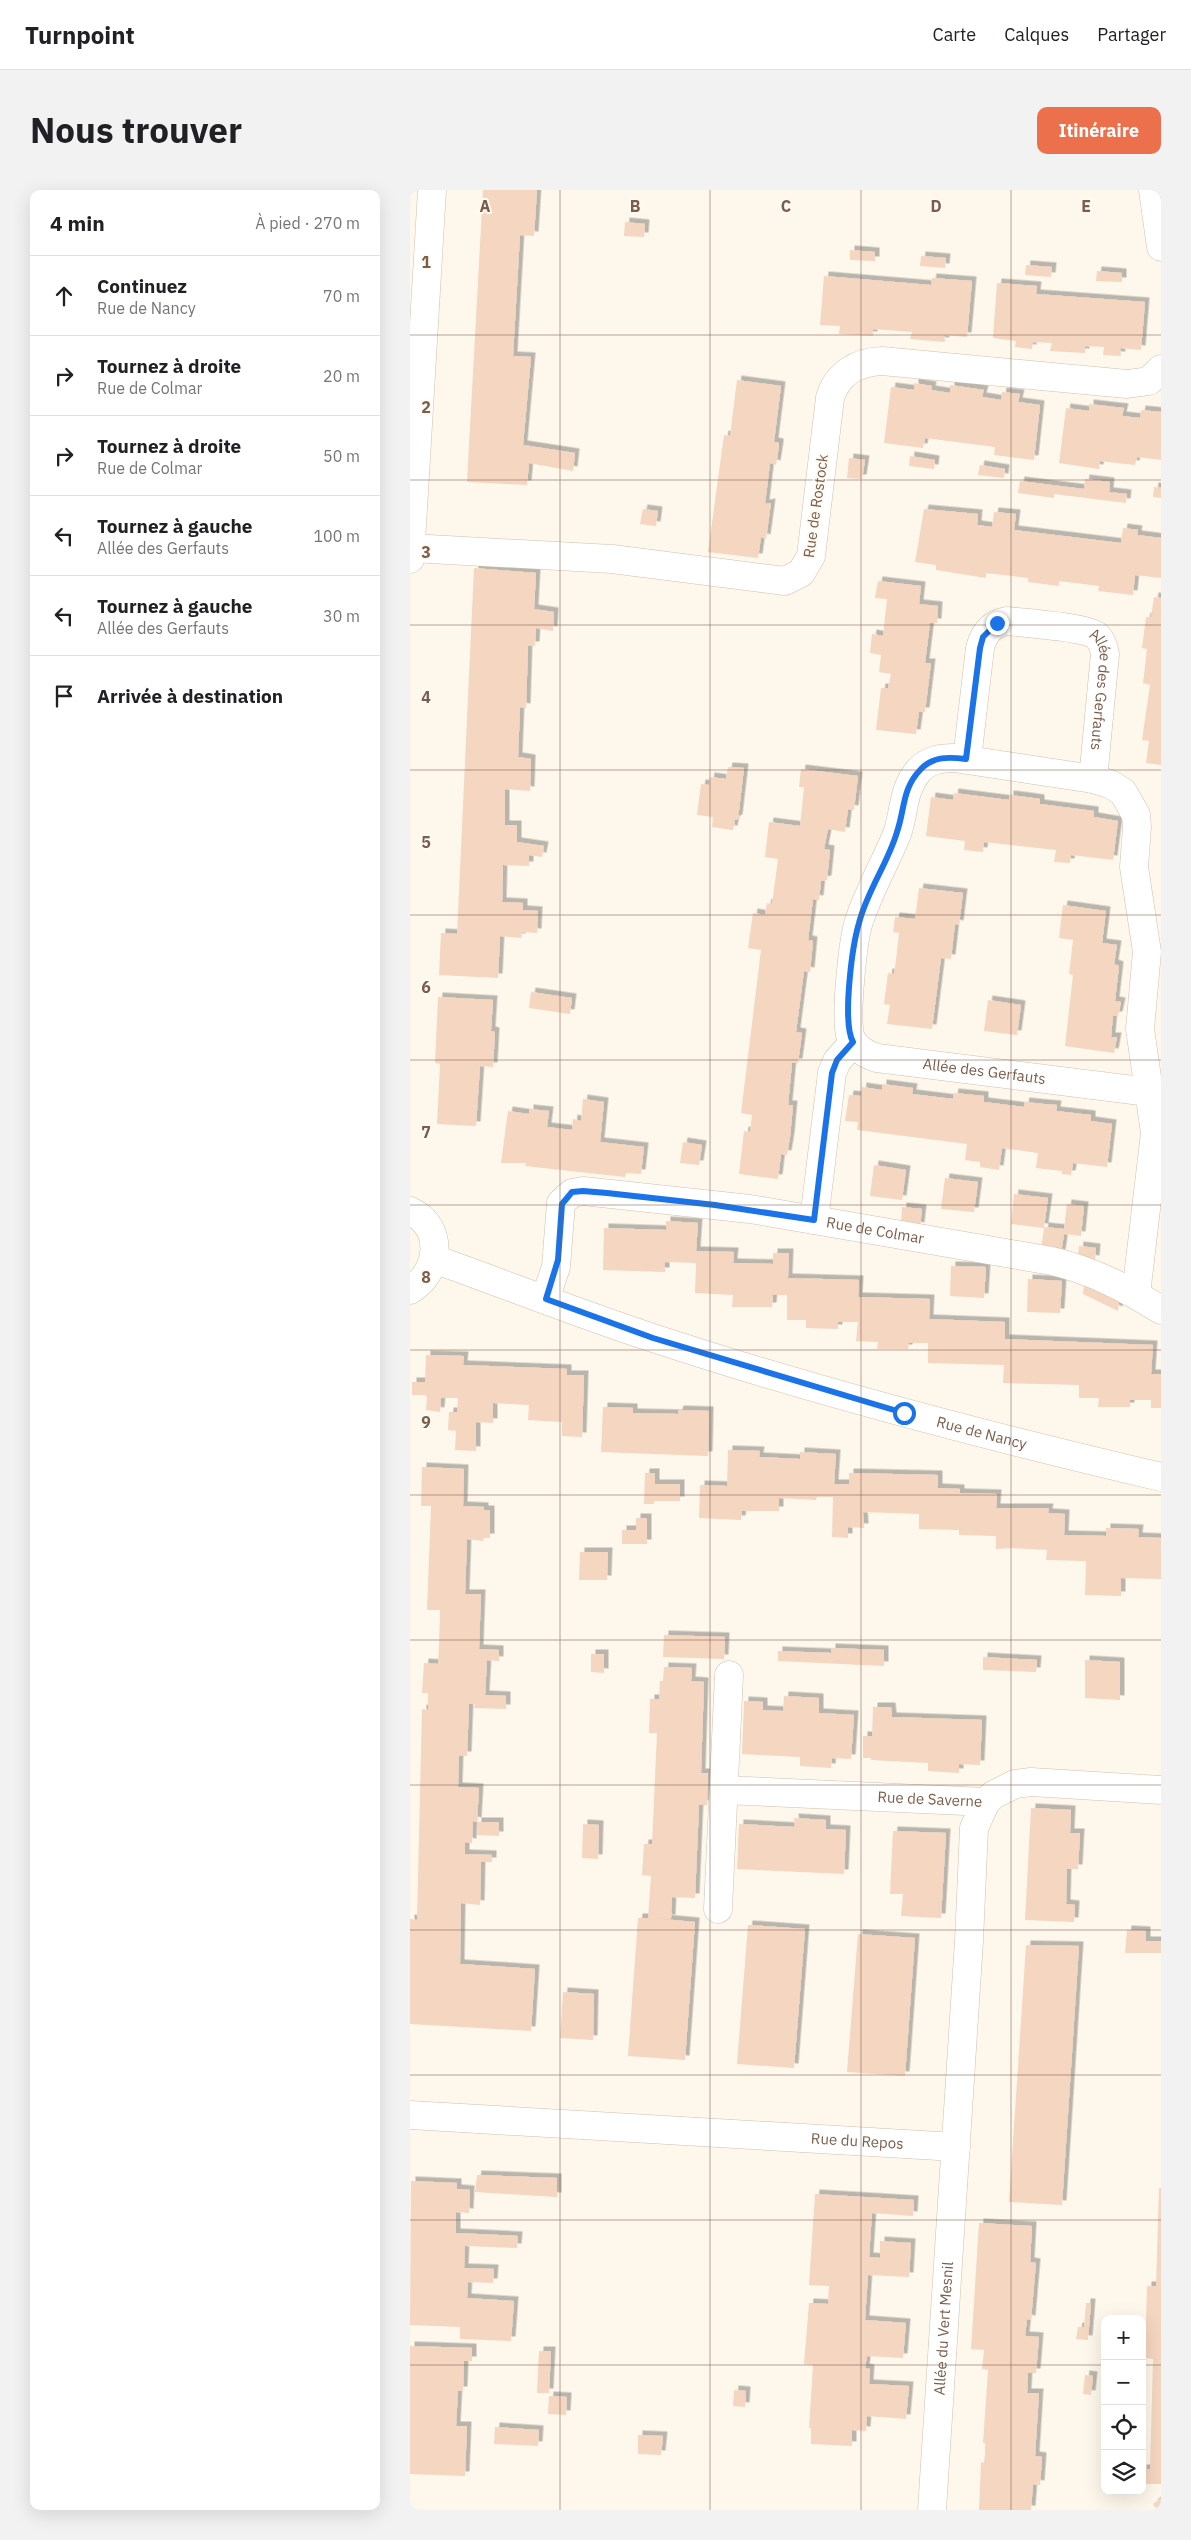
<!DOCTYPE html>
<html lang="fr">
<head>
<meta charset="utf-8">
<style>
	:root { --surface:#fff; --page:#f2f2f2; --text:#202124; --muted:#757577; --line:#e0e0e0; --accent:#ec704b }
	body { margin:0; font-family:"IBM Plex Sans",sans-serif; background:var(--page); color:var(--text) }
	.controls { position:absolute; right:15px; bottom:15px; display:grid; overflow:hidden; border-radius:10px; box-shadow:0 5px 20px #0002 }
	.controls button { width:45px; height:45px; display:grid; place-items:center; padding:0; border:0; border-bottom:1px solid var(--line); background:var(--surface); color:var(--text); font:25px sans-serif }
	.stop { position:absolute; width:15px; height:15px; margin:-11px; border:4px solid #1a73e8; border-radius:50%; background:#fff }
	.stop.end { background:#1a73e8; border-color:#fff; box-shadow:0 1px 5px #0008 }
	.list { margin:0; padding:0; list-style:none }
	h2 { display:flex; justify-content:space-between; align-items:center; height:65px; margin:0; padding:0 20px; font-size:21px }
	h2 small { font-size:16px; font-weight:400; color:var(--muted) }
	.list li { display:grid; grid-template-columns:32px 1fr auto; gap:15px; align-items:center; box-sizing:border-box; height:80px; padding:0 20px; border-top:1px solid var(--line) }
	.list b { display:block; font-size:19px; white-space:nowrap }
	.list p { margin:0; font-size:16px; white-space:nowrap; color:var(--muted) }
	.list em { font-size:16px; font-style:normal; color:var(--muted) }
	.icon { flex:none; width:28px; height:28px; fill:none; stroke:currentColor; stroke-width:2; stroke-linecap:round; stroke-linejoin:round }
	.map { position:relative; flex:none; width:751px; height:2320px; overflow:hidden; border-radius:10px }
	header { display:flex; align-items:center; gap:30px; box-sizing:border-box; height:70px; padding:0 25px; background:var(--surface); border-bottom:1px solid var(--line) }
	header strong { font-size:24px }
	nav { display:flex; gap:28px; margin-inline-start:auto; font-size:18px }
	.intro { display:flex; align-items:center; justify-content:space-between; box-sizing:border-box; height:120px; padding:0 30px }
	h1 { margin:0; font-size:35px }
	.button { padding:12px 22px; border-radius:10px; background:var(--accent); color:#fff; font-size:18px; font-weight:700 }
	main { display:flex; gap:30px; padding:0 30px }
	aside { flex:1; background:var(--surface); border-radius:10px; box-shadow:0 5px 20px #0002 }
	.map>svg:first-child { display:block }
	.building { fill:#f5d6c1; filter:url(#shadow) }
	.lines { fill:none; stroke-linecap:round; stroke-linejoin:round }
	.minor-casing { stroke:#d2bfaf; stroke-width:29 }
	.minor { stroke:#fff; stroke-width:28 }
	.route { stroke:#1a73e8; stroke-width:6 }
	.grid { fill:none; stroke:#7b5d4b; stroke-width:1; stroke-opacity:0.55 }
	.labels { text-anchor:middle; stroke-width:4; stroke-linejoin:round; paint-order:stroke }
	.street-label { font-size:15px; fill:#7b5d4b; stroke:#fffaf3 }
	.grid-label { font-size:16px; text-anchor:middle; font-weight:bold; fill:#7b5d4b; stroke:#fffaf3; stroke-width:4; stroke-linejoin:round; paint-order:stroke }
</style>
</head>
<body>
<header>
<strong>Turnpoint</strong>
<nav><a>Carte</a><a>Calques</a><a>Partager</a></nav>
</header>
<div class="intro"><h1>Nous trouver</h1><a class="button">Itinéraire</a></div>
<main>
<aside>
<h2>4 min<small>À pied · 270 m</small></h2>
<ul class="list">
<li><svg class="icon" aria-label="ahead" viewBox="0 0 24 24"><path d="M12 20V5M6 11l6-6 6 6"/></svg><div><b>Continuez</b><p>Rue de Nancy</p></div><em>70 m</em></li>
<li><svg class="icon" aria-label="right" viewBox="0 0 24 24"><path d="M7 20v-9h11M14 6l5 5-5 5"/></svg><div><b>Tournez à droite</b><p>Rue de Colmar</p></div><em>20 m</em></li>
<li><svg class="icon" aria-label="right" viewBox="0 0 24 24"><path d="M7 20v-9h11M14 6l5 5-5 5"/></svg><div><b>Tournez à droite</b><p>Rue de Colmar</p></div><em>50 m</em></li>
<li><svg class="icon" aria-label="left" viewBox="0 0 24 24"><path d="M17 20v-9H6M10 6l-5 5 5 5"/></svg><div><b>Tournez à gauche</b><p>Allée des Gerfauts</p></div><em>100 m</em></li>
<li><svg class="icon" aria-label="left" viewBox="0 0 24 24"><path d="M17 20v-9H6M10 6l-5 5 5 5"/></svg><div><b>Tournez à gauche</b><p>Allée des Gerfauts</p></div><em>30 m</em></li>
<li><svg class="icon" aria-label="arrive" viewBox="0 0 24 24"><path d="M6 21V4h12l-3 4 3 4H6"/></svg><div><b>Arrivée à destination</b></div></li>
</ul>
</aside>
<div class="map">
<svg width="751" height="2320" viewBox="0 0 751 2320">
	<defs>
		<filter id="shadow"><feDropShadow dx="4.5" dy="-4.5" stdDeviation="0" flood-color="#0004"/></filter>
	</defs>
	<rect width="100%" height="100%" fill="#fef7eb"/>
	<g class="building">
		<path d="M73 0H127L124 46 110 45 103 166 121 167 113 255 165 263 163 281 119 273 117 295 57 292Z"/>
		<path d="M215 32 235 34 234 47 214 46Z"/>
		<path d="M440 60 465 62V71L440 70Z"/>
		<path d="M511 66 536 68 535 78 510 76Z"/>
		<path d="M616 75 642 77 641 87 615 85Z"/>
		<path d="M687 81 712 83V92L686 91Z"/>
		<path d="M414 86 521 95 522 88 562 91 557 147 534 145 535 152 500 149 502 142 463 139V146L429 144 430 136 410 135Z"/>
		<path d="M587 93 627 96 626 104 735 112 731 160 710 158 711 166 693 165 694 157 675 156V163L640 161 642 153 623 152 622 159 605 157 606 151 583 148Z"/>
		<path d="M327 190 371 196 364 252 369 253V256L366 275 360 273 355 314 361 313 356 349 351 347 348 368 298 362 314 245 320 246Z"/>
		<path d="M504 193 522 196 521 200 540 203V195L574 200 572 207 591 210 592 202 610 204 608 212 630 215 624 270 584 265 585 257 515 248 513 258 474 253 481 197 504 200Z"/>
		<path d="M679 214 714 218 712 226 730 228 731 220 751 222V270L727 267 725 275 690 271 689 279 649 273 656 218 679 221Z"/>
		<path d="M500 266 525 270 524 279 499 276Z"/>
		<path d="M439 268 455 270 452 289 437 288Z"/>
		<path d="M570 275 595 279 594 288 568 285Z"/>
		<path d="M675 289 700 292 699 302 717 304 716 313 644 304V308L608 303 610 291 674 299Z"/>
		<path d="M744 297 751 298V308L743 307Z"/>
		<path d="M233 319 248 321 246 336 230 334Z"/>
		<path d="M514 319 568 324 567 335 582 337 584 322 606 324 604 340 711 353 713 338 728 340 727 345 751 348V388L725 385 723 405 688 401 689 396 649 391V396L618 392V388L576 383V388L526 380V375L505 372Z"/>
		<path d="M64 378 126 383 124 419 144 422 143 441 126 438 125 456H118L116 518 110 517 108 567 121 569 120 601 95 599V635H107V652L134 656 132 667 119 665V676L93 675 92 712 113 713V720L128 721 127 743 112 742 111 748 90 746 88 788 29 785 31 743 47 744Z"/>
		<path d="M468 391 511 396 509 414 528 416 527 433H520L515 473H521L515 522H509L506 544 466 540 471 498H478L481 484 469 482 471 465 460 463 462 444 473 446 477 409 465 408Z"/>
		<path d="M744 407 751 408V575L736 573 739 551 732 550 740 495 733 493 737 459 732 458 736 427H741Z"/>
		<path d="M318 577 334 578 328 629 325 630 323 640 302 637 303 627 287 625 291 594 299 595 300 587 316 589Z"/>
		<path d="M391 579 448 586 444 620 438 619 435 642 418 639 414 659 420 660 417 690 411 691 409 710 403 709 398 750 403 751 400 782 394 781 386 842 392 843 388 873H382L378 915H383L380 947 377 965 371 964 368 989 329 984 334 941 340 942 342 925 331 923 351 760 338 758 343 723 355 725 357 713 362 714 368 669 355 667 359 632 390 636 394 597H389Z"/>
		<path d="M544 603 599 610V605L616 607 630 609V614L684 621V627L708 631 703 670 661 665 660 673 644 672 646 660 574 652 573 662 554 660 555 651 516 646 521 607 543 610Z"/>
		<path d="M509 698 553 703 549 735 545 734 541 769 531 768 522 839 477 834 480 815 474 814 478 783 484 784 487 762 489 743 483 742 485 727 505 729Z"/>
		<path d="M653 715 696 721 692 753 707 755 704 774 709 776 705 811 711 812 708 826H703L701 847H707L704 863 655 856 663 785 659 784 663 750 649 748Z"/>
		<path d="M121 802 162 808 160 824 119 818Z"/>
		<path d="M28 807 83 810 81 841 85 842 83 877 70 876 66 936 27 934 30 874 25 873Z"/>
		<path d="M578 810 611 815 607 845 574 841Z"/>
		<path d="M472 894 503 898 502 904 543 909 544 903 574 906V912L614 917 615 912 634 914 647 915 646 921 681 925V931L702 934 697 977 663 973 661 985 652 984V981L626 978 628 963 592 958 589 980 570 977V972L555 970 557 954 447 940 448 932 435 931 439 905 451 906 452 897 472 900Z"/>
		<path d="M173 909 194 912 190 952 234 957 231 984 216 983 215 987 115 976 116 973H91L98 921 119 924V919L139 921 137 937 162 940 163 929 171 931Z"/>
		<path d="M273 952 292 955 289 975 270 973Z"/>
		<path d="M464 975 496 980 492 1010 460 1006Z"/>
		<path d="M535 988 568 992 564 1022 531 1019Z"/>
		<path d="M604 1004 638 1008 634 1037 654 1039 657 1014 674 1016 671 1046 654 1044 651 1064 631 1060 634 1038 601 1034Z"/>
		<path d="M492 1017 512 1019 510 1037 491 1033Z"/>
		<path d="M256 1031 288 1033 286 1061 324 1062 323 1073 363 1074V1063H379L378 1088 449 1090 448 1107 520 1109 519 1129 595 1132V1149L743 1155 741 1184H751V1218H741V1210H720V1217H688L689 1208H669V1195L593 1193 594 1175 518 1173V1153H499L498 1159H467L468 1152 446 1151 448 1132H428V1139L396 1138V1130H377V1105H363L362 1117H322L323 1105 285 1103 286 1073 255 1072V1082L193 1080 194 1038 256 1040Z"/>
		<path d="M669 1056 686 1058 685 1070 668 1067Z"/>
		<path d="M541 1076 576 1077 574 1108 540 1106Z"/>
		<path d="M618 1089 652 1091 650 1123 617 1122Z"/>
		<path d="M674 1094 709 1111 708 1121 673 1104Z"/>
		<path d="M16 1165 54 1166 53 1175 157 1179V1185H174L172 1247 152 1246V1232L118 1230 119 1215 83 1213V1233L66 1232V1261L45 1260 46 1241 38 1240 39 1222H47L48 1208H31L30 1222 16 1220 17 1207 15 1205H2V1192H15Z"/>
		<path d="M193 1217 223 1218V1223L268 1224 269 1220 299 1221 298 1266 191 1262Z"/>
		<path d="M318 1260 350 1261 349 1267 390 1269V1262L426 1264 424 1294H439V1283L528 1285V1298L550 1299V1303L587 1304 586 1318H639L638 1323 655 1324 654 1345 696 1346V1338L729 1339 728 1347 751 1348V1389L711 1388V1406L675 1405 676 1371 636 1370 637 1360 601 1358 586 1359V1346L549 1345V1340L509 1339V1324L453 1322 454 1338 438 1337V1348L422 1347 423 1307H407L406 1310 369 1308V1321H332L331 1330 289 1328 290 1295 317 1296Z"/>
		<path d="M12 1277 54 1279 53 1316 74 1317V1320H80V1348H74L73 1351 57 1349 55 1404H71L69 1459 89 1460V1471L77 1470 75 1505 96 1506V1519L64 1518 65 1514H59L57 1566H49L48 1597 69 1598 67 1632 63 1631 62 1653 55 1652V1664L82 1665V1672H71L70 1715 51 1713 50 1774 125 1779 121 1841 0 1834V1729L7 1730 12 1519 18 1520V1503H12L14 1473 28 1474 29 1457 30 1420H17L21 1316H11Z"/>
		<path d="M235 1283H245V1294H270V1311H244V1314H234Z"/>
		<path d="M226 1328H237V1354H212V1340H226Z"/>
		<path d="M170 1362H198L197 1390H169Z"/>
		<path d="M254 1445 315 1447 314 1469 253 1467Z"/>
		<path d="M421 1458 474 1460V1476L368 1471V1461L421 1463Z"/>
		<path d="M181 1464H194V1483L181 1482Z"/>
		<path d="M573 1467 627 1470 626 1482 573 1480Z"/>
		<path d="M675 1470 710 1472V1510L675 1508Z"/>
		<path d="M254 1477 282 1478 281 1491 294 1492 291 1583H298L297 1615H289L285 1708 262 1707 261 1729 242 1728 285 1732 275 1870 218 1866 228 1728H238L241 1686 232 1685 234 1654H242L247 1543H239L240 1509H249L250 1491H253Z"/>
		<path d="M374 1506 409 1508V1523L444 1525 441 1569 422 1568 421 1578 390 1576V1567L332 1564 334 1511 353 1512V1520L373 1521Z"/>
		<path d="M463 1517H481L482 1527 572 1530 570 1575 549 1574V1583L518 1581V1573L461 1570V1568H453V1546H462Z"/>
		<path d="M621 1618 661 1620 660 1643H670L668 1679H657L656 1714 665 1715 664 1732 615 1730Z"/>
		<path d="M384 1628 416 1630V1639L436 1640 434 1684 327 1679 329 1634 385 1637Z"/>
		<path d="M67 1632H89V1646L67 1645Z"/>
		<path d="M173 1634 189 1635 188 1669 172 1668Z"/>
		<path d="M483 1641 536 1643 531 1728 491 1726 493 1704H480Z"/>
		<path d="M338 1735 395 1739 384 1878 327 1874Z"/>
		<path d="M717 1740 736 1741V1751H751V1763H715Z"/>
		<path d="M448 1744 505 1748 495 1886 437 1882Z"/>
		<path d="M616 1755 669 1756 652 2015 599 2012Z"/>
		<path d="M153 1802 184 1804 183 1850 150 1848Z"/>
		<path d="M67 1985 147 1988V2007L65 2002Z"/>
		<path d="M1 1991 47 1993V1999L60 2000 59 2023 46 2022V2043L108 2046 107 2058 55 2056 54 2078 84 2079 83 2093 58 2092 57 2108 104 2111 101 2151 50 2149V2137L0 2135Z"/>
		<path d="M749 1998H751V2294H732V2279H740L743 2169 735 2168 737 2096H746Z"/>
		<path d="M405 2004 504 2010 503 2026 462 2023 459 2067 470 2068V2051L501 2053 499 2087 458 2085 455 2130 496 2133 493 2168 457 2166 455 2178 460 2179 459 2194 499 2196 496 2229 457 2226 456 2241 442 2240V2256L401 2254V2238H399L403 2175 394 2174 399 2113 418 2114 419 2096 399 2095Z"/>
		<path d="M569 2033 622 2036 620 2072 626 2073 621 2130 617 2129 615 2146 629 2147 626 2183H618L617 2203H629L625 2266 632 2267 630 2295 623 2294 621 2320H569L571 2272 574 2273 575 2263V2253H573L578 2180 572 2179 574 2160 561 2159Z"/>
		<path d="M676 2113H681L678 2150 666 2149 668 2137H674Z"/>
		<path d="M0 2156 62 2158V2171H54L53 2201H48L46 2236H57L55 2286 0 2284Z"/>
		<path d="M129 2161H141L139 2203H127Z"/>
		<path d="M675 2185 683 2186 681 2205 673 2204Z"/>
		<path d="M324 2200 336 2201 335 2217 323 2216Z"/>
		<path d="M139 2206 157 2207 156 2225 138 2224Z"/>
		<path d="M85 2237 129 2240 128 2256 84 2254Z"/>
		<path d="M228 2245 253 2246 251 2265 228 2264Z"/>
		<path d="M751 2308V2320H747L743 2314Z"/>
	</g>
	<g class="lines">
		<defs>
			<g id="minor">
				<path d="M743 0 751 57"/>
				<path d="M1 358 202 369 375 391 391 383 401 366 420 208C427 184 447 172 472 171L717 194 739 191 751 179"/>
				<path d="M0 369 22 0"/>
				<path id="s1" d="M557 569 570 458C574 443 581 434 597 431 615 433 676 437 687 446 692 451 694 458 695 464L683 589"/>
				<path d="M0 1021C35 1037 30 1082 0 1100"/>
				<path d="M404 1030 422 883 427 871 443 853"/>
				<path id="s2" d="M24 1069C97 1095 169 1124 243 1148 410 1203 580 1247 751 1287"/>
				<path id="s3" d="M726 1104 745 943 730 839 737 762 724 677 727 637 726 625 713 602 700 594 683 589 544 568C530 568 519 570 509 580 492 600 495 621 487 644 475 673 459 701 449 731 443 749 434 832 441 848 445 858 457 865 467 868L739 902"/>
				<path id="s4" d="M135 1109 146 1077 151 1013 162 1003 173 1001 340 1019 642 1071C683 1081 716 1098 751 1120"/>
				<path id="s5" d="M314 1600 576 1612"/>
				<path d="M308 1719 319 1485"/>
				<path id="s6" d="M0 1925 546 1957"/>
				<path id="s7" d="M522 2320 559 1751 564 1638 576 1612 583 1605 605 1594 621 1592 751 1600"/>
			</g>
		</defs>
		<use href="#minor" class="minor-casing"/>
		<use href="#minor" class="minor"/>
	</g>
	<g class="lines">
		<path class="route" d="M494 1223 243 1148 136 1109 148 1070 152 1014 162 1002 173 1001 197 1003 305 1015 404 1030 422 883 427 870 443 852C432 832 442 757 449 733 457 701 478 673 487 642 495 619 492 598 511 579 523 566 539 567 556 569L570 458 573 447 587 433"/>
	</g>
	<path class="grid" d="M150 0V2320M300 0V2320M451 0V2320M601 0V2320M0 145H751M0 290H751M0 435H751M0 580H751M0 725H751M0 870H751M0 1015H751M0 1160H751M0 1305H751M0 1450H751M0 1595H751M0 1740H751M0 1885H751M0 2030H751M0 2175H695M732 2175H751"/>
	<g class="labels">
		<g class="street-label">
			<text transform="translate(406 316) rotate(-82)" y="5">Rue de Rostock</text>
			<text dy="5" stroke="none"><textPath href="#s1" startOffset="299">Allée des Gerfauts</textPath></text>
			<text dy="5" stroke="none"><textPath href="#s3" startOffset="1144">Allée des Gerfauts</textPath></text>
			<text dy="5" stroke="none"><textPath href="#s4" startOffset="419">Rue de Colmar</textPath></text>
			<text dy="5" stroke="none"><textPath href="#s2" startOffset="575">Rue de Nancy</textPath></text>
			<text dy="5" stroke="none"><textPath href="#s5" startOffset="206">Rue de Saverne</textPath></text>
			<text dy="5" stroke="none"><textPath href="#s6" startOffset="448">Rue du Repos</textPath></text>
			<text dy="5" stroke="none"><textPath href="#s7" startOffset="182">Allée du Vert Mesnil</textPath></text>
		</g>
	</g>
	<g class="grid-label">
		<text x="75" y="22">A</text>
		<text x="225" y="22">B</text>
		<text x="376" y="22">C</text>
		<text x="526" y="22">D</text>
		<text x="676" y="22">E</text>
		<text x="16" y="78">1</text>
		<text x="16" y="223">2</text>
		<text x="16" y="368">3</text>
		<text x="16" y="513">4</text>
		<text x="16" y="658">5</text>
		<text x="16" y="803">6</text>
		<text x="16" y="948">7</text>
		<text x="16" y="1093">8</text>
		<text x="16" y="1238">9</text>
	</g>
</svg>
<div class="controls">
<button>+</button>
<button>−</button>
<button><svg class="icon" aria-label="locate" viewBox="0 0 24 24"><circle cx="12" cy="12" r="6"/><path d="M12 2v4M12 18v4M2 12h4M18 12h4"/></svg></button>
<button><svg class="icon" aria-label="layers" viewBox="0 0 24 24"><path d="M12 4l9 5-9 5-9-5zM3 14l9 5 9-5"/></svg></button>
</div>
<div class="stop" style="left:494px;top:1223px"></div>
<div class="stop end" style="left:587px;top:433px"></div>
</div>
</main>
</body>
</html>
